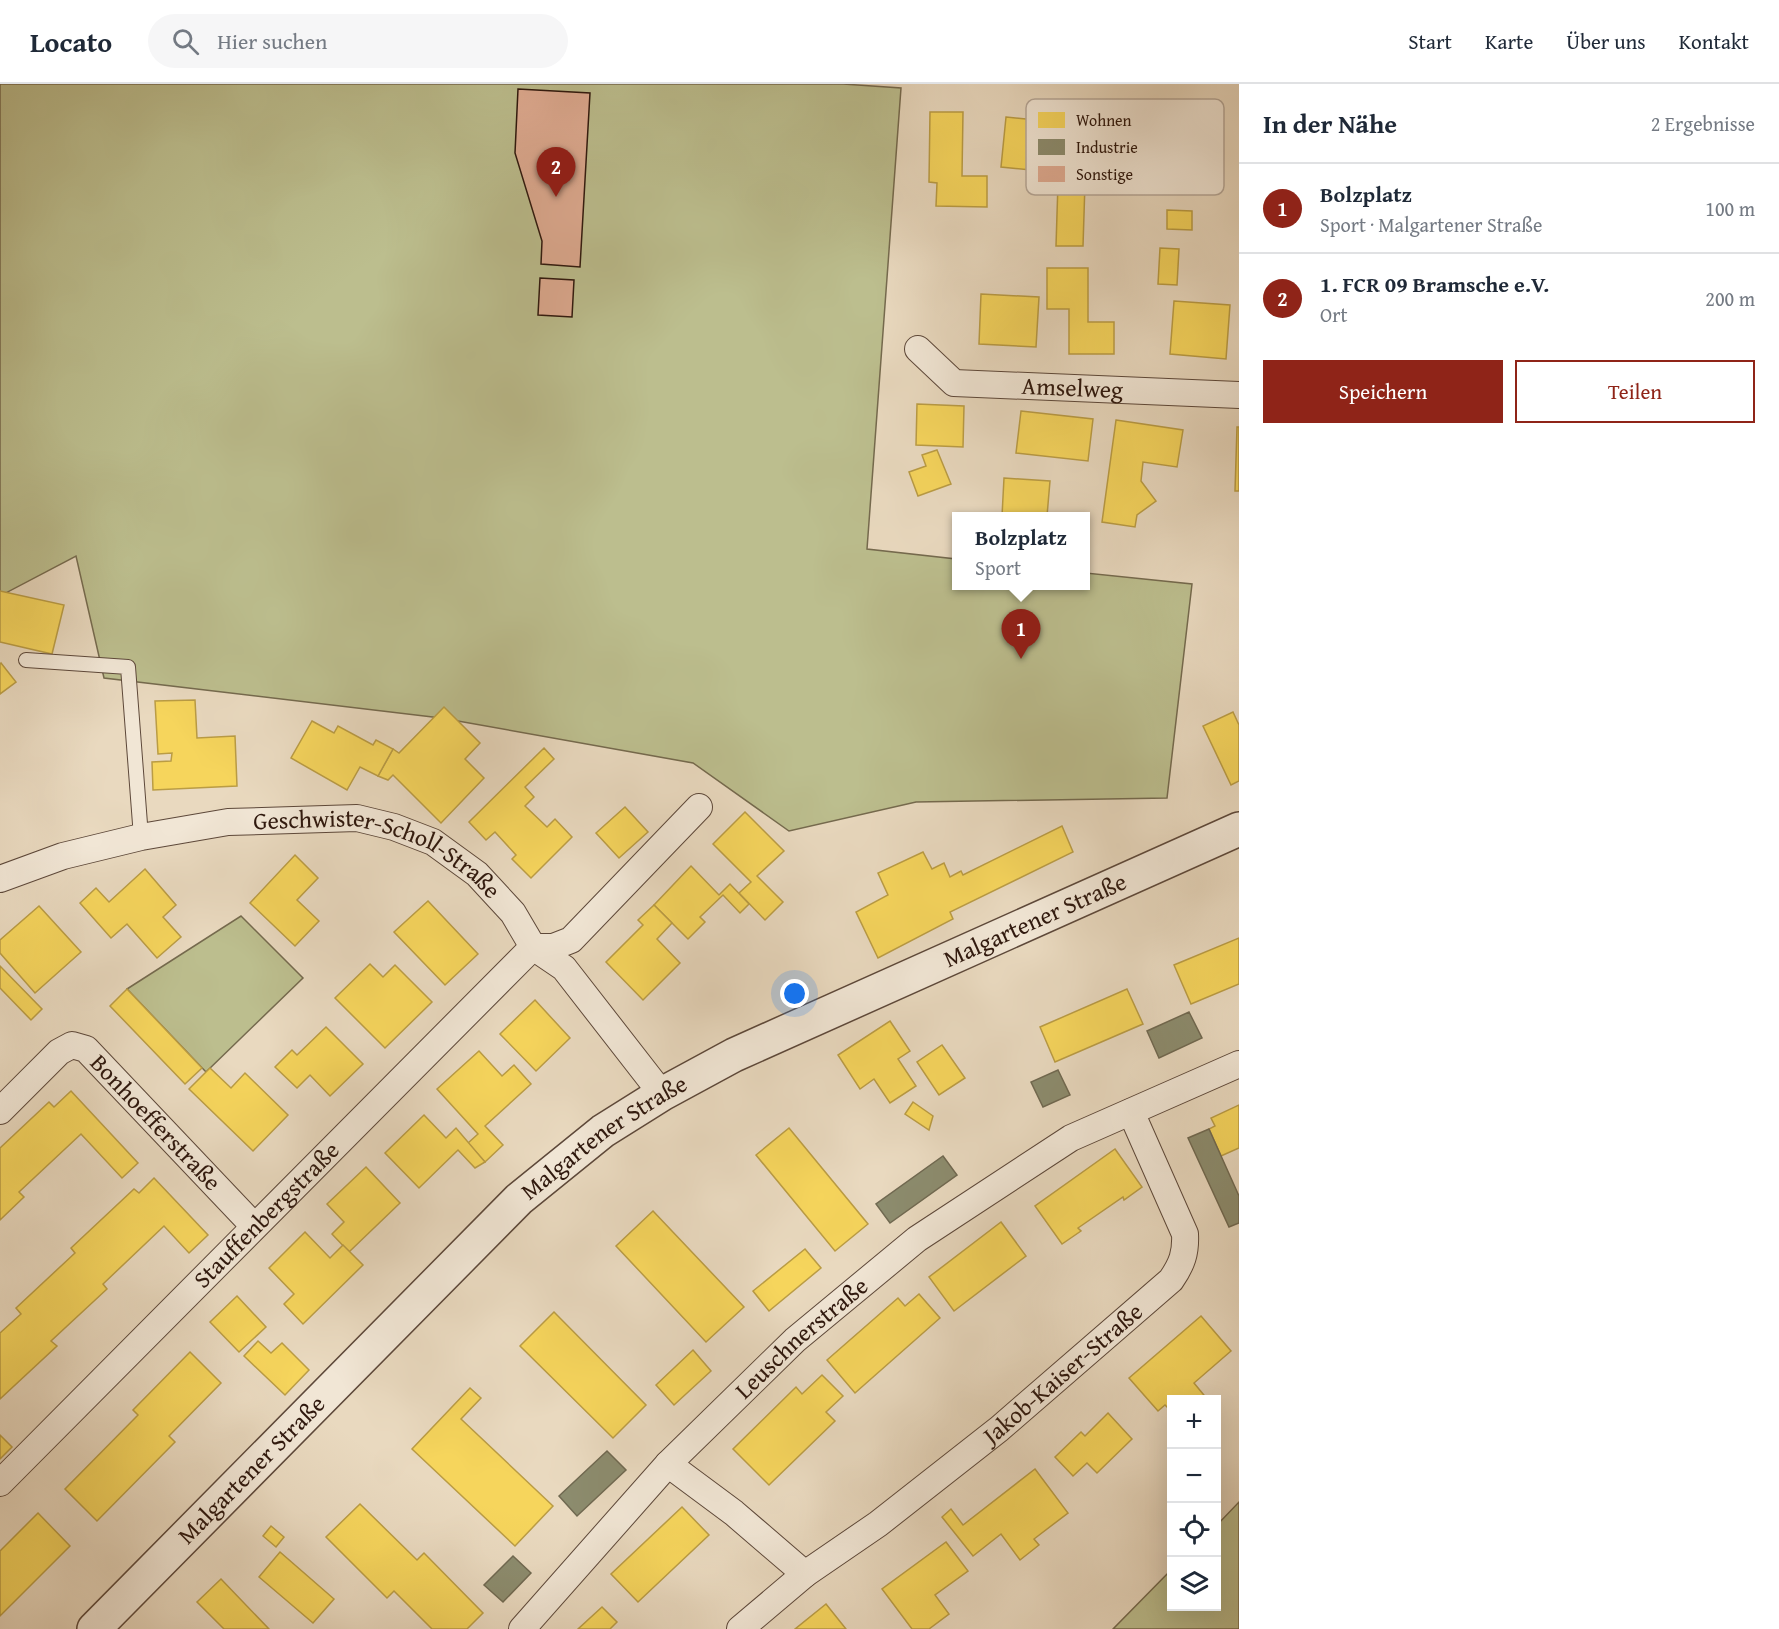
<!DOCTYPE html>
<html lang="de">
<head>
<meta charset="utf-8">
<style>
	:root { --surface:#fff; --page:#f6f6f7; --text:#1f2937; --muted:#747a83; --line:#e0e1e3; --accent:#8f2418 }
	body { margin:0; font-family:"Gentium Book Plus",serif; background:var(--page); color:var(--text) }
	.controls { position:absolute; right:18px; bottom:18px; display:grid; overflow:hidden; border-radius:0px; box-shadow:0 6px 24px #0002 }
	.controls button { width:54px; height:54px; display:grid; place-items:center; padding:0; border:0; border-bottom:2px solid var(--line); background:var(--surface); color:var(--text); font:30px sans-serif }
	.you { position:absolute; left:795px; top:910px; width:21px; height:21px; margin:-15px; border:4px solid #fff; border-radius:50%; background:#1a73e8; box-shadow:0 0 0 9px #1a73e833 }
	.badge { display:grid; place-items:center; width:39px; height:39px; border-radius:50%; background:var(--accent); color:#fff; font-size:20px; font-weight:700 }
	.pin { position:absolute; translate:-50% -50px; filter:drop-shadow(0 2px 3px #0008) }
	.pin::after { content:''; position:absolute; top:32px; width:21px; height:18px; background:inherit; clip-path:polygon(0 0,100% 0,50% 100%) }
	.popup { position:absolute; left:952px; top:428px; width:138px; height:78px; box-sizing:border-box; display:grid; place-content:center; border-radius:0px; background:var(--surface); filter:drop-shadow(0 2px 4px #0005); font-size:20px; white-space:nowrap; color:var(--muted) }
	.popup b { font-size:22px; color:var(--text) }
	.popup::after { content:''; position:absolute; left:50%; top:100%; margin-left:-12px; border:12px solid transparent; border-top-color:var(--surface) }
	.list { margin:0; padding:0; list-style:none }
	h2 { display:flex; justify-content:space-between; align-items:center; height:78px; margin:0; padding:0 24px; font-size:26px }
	h2 small { font-size:20px; font-weight:400; color:var(--muted) }
	.list li { display:grid; grid-template-columns:39px 1fr auto; gap:18px; align-items:center; box-sizing:border-box; height:90px; padding:0 24px; border-top:2px solid var(--line) }
	.list b { display:block; font-size:22px; white-space:nowrap }
	.list p { margin:0; font-size:20px; white-space:nowrap; color:var(--muted) }
	.list em { font-size:20px; font-style:normal; color:var(--muted) }
	.actions { display:flex; gap:12px; padding:18px 24px }
	.actions a { flex:1; padding:14px 0; border:2px solid var(--accent); border-radius:0px; text-align:center; font-size:21px; color:var(--accent) }
	.actions .main { background:var(--accent); color:#fff }
	.icon { flex:none; width:33px; height:33px; fill:none; stroke:currentColor; stroke-width:2; stroke-linecap:round; stroke-linejoin:round }
	.map { position:relative; flex:none; width:1239px; height:1545px; overflow:hidden }
	header { display:flex; align-items:center; gap:36px; box-sizing:border-box; height:84px; padding:0 30px; background:var(--surface); border-bottom:2px solid var(--line) }
	header strong { font-size:28px }
	nav { display:flex; gap:33px; margin-inline-start:auto; font-size:21px }
	.search { width:420px; height:54px; background:var(--page); display:flex; align-items:center; gap:15px; box-sizing:border-box; padding:0 21px; border-radius:33px; color:var(--muted); font-size:22px }
	main { display:flex }
	aside { flex:1; background:var(--surface) }
	.map>svg:first-child { display:block }
	.green { fill:#bcbe8e; stroke:#756a4e; stroke-width:1.5 }
	.homes { fill:#f6d55c; stroke:#ba9c44; stroke-width:1.5 }
	.industry { fill:#8c8c6e; stroke:#706951; stroke-width:1.5 }
	.building { fill:#dfab92; stroke:#2e170d; stroke-width:1.5 }
	.lines { fill:none; stroke-linecap:round; stroke-linejoin:round }
	.service-casing { stroke:#5d483a; stroke-width:16 }
	.minor-casing { stroke:#5d483a; stroke-width:28 }
	.tertiary-casing { stroke:#5d483a; stroke-width:36 }
	.service { stroke:#f1e6d5; stroke-width:14 }
	.minor { stroke:#f1e6d5; stroke-width:26 }
	.tertiary { stroke:#f1e6d5; stroke-width:33 }
	.labels { text-anchor:middle; stroke-width:6; stroke-linejoin:round; paint-order:stroke }
	.street-label { font-size:24px; fill:#2e170d; stroke:#f1e6d5 }
	.key { fill:#f1e6d5; stroke:#b6a899; stroke-width:1.5 }
	.key-label { font-size:16px; fill:#2e170d }
</style>
</head>
<body>
<header>
<strong>Locato</strong>
<div class="search"><svg class="icon" aria-label="search" viewBox="0 0 24 24"><circle cx="10" cy="10" r="6"/><path d="M15 15l6 6"/></svg>Hier suchen</div>
<nav><a>Start</a><a>Karte</a><a>Über uns</a><a>Kontakt</a></nav>
</header>
<main>
<div class="map">
<svg width="1239" height="1545" viewBox="0 0 1239 1545">
	<rect width="100%" height="100%" fill="#e9d9bf"/>
	<filter id="stains"><feTurbulence type="fractalNoise" baseFrequency=".00333" numOctaves="4"/><feColorMatrix values="0 0 0 0 .2 0 0 0 0 .09 0 0 0 0 .02 0 0 0 .5 -.17"/></filter>
	<radialGradient id="worn" r=".72"><stop offset=".6" stop-color="#630" stop-opacity="0"/><stop offset="1" stop-color="#630" stop-opacity=".3"/></radialGradient>
	<g class="green">
		<path d="M0 0H843L901 4 867 465 956 475V502H1086V489L1192 500 1167 714 916 718 789 747 693 679 441 634 104 594 76 472 0 512Z"/>
		<path d="M241 832 303 894 206 988 127 905Z"/>
		<path d="M1239 1418V1545H1113L1171 1486 1172 1522H1216L1217 1441Z"/>
	</g>
	<g class="homes">
		<path d="M930 28H963L962 92H987V123L936 122 937 99 929 98Z"/>
		<path d="M1006 33 1046 37 1041 87 1001 83Z"/>
		<path d="M1087 39 1123 40 1122 91 1086 90Z"/>
		<path d="M1188 51 1220 54 1215 108 1182 105Z"/>
		<path d="M1058 99H1085L1083 162H1056Z"/>
		<path d="M1167 126 1192 127V146L1167 145Z"/>
		<path d="M1160 164 1179 165 1177 201 1158 200Z"/>
		<path d="M1047 184H1088V238H1114V270H1069V225H1047Z"/>
		<path d="M981 210 1039 213 1036 263 979 260Z"/>
		<path d="M1174 217 1230 221 1226 275 1170 270Z"/>
		<path d="M917 320 964 322 963 363 916 361Z"/>
		<path d="M1021 327 1093 335 1088 377 1016 369Z"/>
		<path d="M1116 336 1183 346 1177 383 1143 378 1141 397 1156 417 1137 431 1135 443 1102 438Z"/>
		<path d="M1237 343H1239V407H1235Z"/>
		<path d="M937 366 951 400 918 412 909 388 926 382 922 371Z"/>
		<path d="M1004 394 1050 397 1047 432H1002Z"/>
		<path d="M0 507 64 521 52 570 0 558Z"/>
		<path d="M1 579 16 598 0 610V580Z"/>
		<path d="M195 616 197 654 235 652 237 702 153 706 152 678 171 677 172 669 158 670 155 617Z"/>
		<path d="M444 623 480 659 465 675 484 694 441 739 393 691 388 696 378 692 393 665 399 669Z"/>
		<path d="M1233 628 1239 641V697L1231 701 1203 642Z"/>
		<path d="M312 637 334 649 338 642 373 661 376 656 393 665 378 692 360 683 347 706 291 674Z"/>
		<path d="M544 664 554 675 525 703 534 713 525 722 547 743 555 735 572 753 531 794 512 775 516 771 495 748 486 756 469 738Z"/>
		<path d="M625 723 648 748 619 774 596 749Z"/>
		<path d="M745 728 784 767 757 792 783 818 765 836 739 809 751 798 713 760Z"/>
		<path d="M1062 742 1073 768 950 828 953 835 878 874 856 828 888 811 878 789 923 768 932 785 944 779 950 793 961 787 963 791Z"/>
		<path d="M295 771 318 794 297 816 319 837 295 862 250 819Z"/>
		<path d="M691 782 719 811 730 800 749 820 740 829 723 811 700 833 705 838 688 855 654 821Z"/>
		<path d="M145 785 176 821 163 833 181 853 157 874 127 840 111 854 80 819 96 804 109 818Z"/>
		<path d="M428 817 478 870 445 901 394 848Z"/>
		<path d="M654 821 672 839 657 855 680 879 643 916 606 878 643 841 638 836Z"/>
		<path d="M39 822 81 868 35 909 0 869V856Z"/>
		<path d="M1239 854V900L1191 920 1174 881Z"/>
		<path d="M370 880 383 893 395 881 432 918 385 964 335 914Z"/>
		<path d="M0 882 42 925 31 936 0 904Z"/>
		<path d="M127 905 202 984 185 1000 110 922Z"/>
		<path d="M1127 905 1143 940 1055 978 1040 943Z"/>
		<path d="M535 916 570 954 536 987 500 950Z"/>
		<path d="M890 937 910 967 898 975 916 1002 890 1019 874 995 860 1005 838 971Z"/>
		<path d="M326 943 363 980 330 1012 310 991 297 1004 275 983 292 966 297 971Z"/>
		<path d="M942 961 965 994 939 1011 917 978Z"/>
		<path d="M479 967 502 992 514 981 531 1000 485 1042 503 1061 485 1078 468 1059 478 1050 437 1005Z"/>
		<path d="M210 984 231 1004 245 989 288 1031 253 1067 189 1005Z"/>
		<path d="M71 1007 138 1079 122 1094 81 1050 19 1108 24 1113 0 1136V1064L49 1018 54 1023Z"/>
		<path d="M913 1018 933 1032 929 1046 905 1030Z"/>
		<path d="M1239 1021V1064L1221 1072 1209 1045 1215 1042 1211 1034Z"/>
		<path d="M424 1031 446 1054 456 1044 485 1078 475 1084 458 1066 419 1104 385 1069Z"/>
		<path d="M789 1044 868 1140 835 1167 756 1071Z"/>
		<path d="M1115 1065 1142 1103 1124 1116 1123 1113 1078 1144 1081 1147 1062 1160 1035 1122Z"/>
		<path d="M366 1083 400 1119 349 1168 332 1150 344 1138 327 1120Z"/>
		<path d="M154 1094 208 1151 189 1169 164 1142 103 1200 107 1205 51 1257 57 1262 0 1315V1249L21 1230 16 1224 75 1169 71 1164 134 1105 139 1109Z"/>
		<path d="M653 1127 744 1223 706 1258 616 1162Z"/>
		<path d="M1001 1138 1026 1172 954 1227 929 1193Z"/>
		<path d="M305 1148 330 1174 343 1161 363 1181 303 1240 284 1220 294 1210 269 1184Z"/>
		<path d="M805 1165 821 1184 769 1227 753 1207Z"/>
		<path d="M919 1210 940 1234 855 1309 827 1276 898 1214 905 1222Z"/>
		<path d="M237 1212 266 1243 239 1268 210 1238Z"/>
		<path d="M554 1228 646 1321 613 1354 520 1262Z"/>
		<path d="M1201 1232 1231 1267 1194 1299 1208 1316H1172V1328L1165 1321 1158 1327 1129 1294Z"/>
		<path d="M258 1257 271 1269 282 1259 309 1286 285 1311 244 1272Z"/>
		<path d="M693 1266 711 1287 674 1321 656 1301Z"/>
		<path d="M190 1268 221 1299 169 1352 175 1358 97 1437 65 1405 138 1331 133 1326Z"/>
		<path d="M822 1291 843 1312 826 1328 835 1337 769 1401 733 1365 796 1303 802 1310Z"/>
		<path d="M470 1304 481 1314 461 1335 553 1422 515 1462 412 1365Z"/>
		<path d="M1108 1329 1132 1355 1097 1389 1087 1379 1073 1392 1055 1373 1081 1348 1085 1352Z"/>
		<path d="M0 1351 12 1363 0 1375Z"/>
		<path d="M1035 1385 1068 1429 1034 1455 1039 1461 1020 1476 1001 1450 973 1472 942 1433 951 1425 963 1441Z"/>
		<path d="M360 1420 417 1476 424 1469 483 1529 467 1545H432L394 1507 387 1514 326 1453Z"/>
		<path d="M682 1423 709 1451 638 1518 611 1490Z"/>
		<path d="M38 1429 70 1462 0 1532V1467Z"/>
		<path d="M271 1442 284 1453 276 1463 263 1452Z"/>
		<path d="M946 1458 968 1487 935 1511 949 1530 929 1545H912L882 1505Z"/>
		<path d="M280 1468 334 1515 313 1539 259 1493Z"/>
		<path d="M221 1495 269 1545H224L197 1518Z"/>
		<path d="M826 1520 846 1545H795Z"/>
		<path d="M602 1523 617 1538 610 1545H578Z"/>
	</g>
	<g class="industry">
		<path d="M1189 928 1202 954 1159 974 1147 947Z"/>
		<path d="M1058 986 1070 1011 1043 1023 1031 998Z"/>
		<path d="M1209 1045 1239 1112V1139L1229 1143 1188 1054Z"/>
		<path d="M943 1072 957 1091 890 1139 876 1120Z"/>
		<path d="M607 1367 626 1386 577 1432 559 1412Z"/>
		<path d="M513 1472 531 1489 503 1518 484 1501Z"/>
	</g>
	<g class="building">
		<path d="M518 5 590 9 580 183 541 180 542 157 515 69Z"/>
		<path d="M540 194 574 196 572 233 538 231Z"/>
	</g>
	<g class="lines">
		<defs>
			<path id="service" d="M26 576 128 583 141 753"/>
			<g id="minor">
				<path id="s1" d="M918 265 954 299 1239 311"/>
				<path id="s2" d="M0 795 63 772 141 753 228 738 357 734 394 743 433 758 477 790 513 829 533 863 564 884 662 1010"/>
				<path id="s3" d="M0 1027 59 968 72 961 86 965 253 1141"/>
				<path d="M668 1380 734 1429 805 1490"/>
				<path id="s4" d="M0 1399 533 863H553L571 856 699 723"/>
				<path id="s5" d="M522 1545 668 1380 795 1256 917 1155 1071 1054 1239 980"/>
				<path id="s6" d="M740 1545 805 1490 878 1440 999 1345 1171 1196C1182 1180 1186 1169 1185 1150L1131 1028"/>
			</g>
			<g id="tertiary">
				<path id="s7" d="M94 1545 519 1115 603 1047 662 1010 734 971 1239 745"/>
			</g>
		</defs>
		<use href="#service" class="service-casing"/>
		<use href="#minor" class="minor-casing"/>
		<use href="#tertiary" class="tertiary-casing"/>
		<use href="#service" class="service"/>
		<use href="#minor" class="minor"/>
		<use href="#tertiary" class="tertiary"/>
	</g>
	<g class="labels">
		<g class="street-label">
			<text dy="8" stroke="none"><textPath href="#s1" startOffset="168">Amselweg</textPath></text>
			<text dy="8" stroke="none"><textPath href="#s2" startOffset="394">Geschwister-Scholl-Straße</textPath></text>
			<text dy="8" stroke="none"><textPath href="#s7" startOffset="1194">Malgartener Straße</textPath></text>
			<text dy="8" stroke="none"><textPath href="#s3" startOffset="214">Bonhoefferstraße</textPath></text>
			<text dy="8" stroke="none"><textPath href="#s7" startOffset="710">Malgartener Straße</textPath></text>
			<text dy="8" stroke="none"><textPath href="#s4" startOffset="378">Stauffenbergstraße</textPath></text>
			<text dy="8" stroke="none"><textPath href="#s5" startOffset="404">Leuschnerstraße</textPath></text>
			<text dy="8" stroke="none"><textPath href="#s6" startOffset="412">Jakob-Kaiser-Straße</textPath></text>
			<text dy="8" stroke="none"><textPath href="#s7" startOffset="224">Malgartener Straße</textPath></text>
		</g>
	</g>
	<rect x="1026" y="15" width="198" height="96" rx="9" class="key"/>
	<rect x="1038" y="28" width="27" height="16" fill="#f6d55c"/>
	<rect x="1038" y="55" width="27" height="16" fill="#8c8c6e"/>
	<rect x="1038" y="82" width="27" height="16" fill="#dfab92"/>
	<g class="key-label">
		<text x="1076" y="42">Wohnen</text>
		<text x="1076" y="69">Industrie</text>
		<text x="1076" y="96">Sonstige</text>
	</g>
	<rect width="100%" height="100%" filter="url(#stains)"/>
	<rect width="100%" height="100%" fill="url(#worn)"/>
</svg>
<div class="controls">
<button>+</button>
<button>−</button>
<button><svg class="icon" aria-label="locate" viewBox="0 0 24 24"><circle cx="12" cy="12" r="6"/><path d="M12 2v4M12 18v4M2 12h4M18 12h4"/></svg></button>
<button><svg class="icon" aria-label="layers" viewBox="0 0 24 24"><path d="M12 4l9 5-9 5-9-5zM3 14l9 5 9-5"/></svg></button>
</div>
<div class="you"></div>
<div class="pin badge" style="left:1021px;top:575px">1</div>
<div class="popup"><b>Bolzplatz</b>Sport</div>
<div class="pin badge" style="left:556px;top:113px">2</div>
</div>
<aside>
<h2>In der Nähe<small>2 Ergebnisse</small></h2>
<ul class="list">
<li><span class="badge">1</span><div><b>Bolzplatz</b><p>Sport · Malgartener Straße</p></div><em>100 m</em></li>
<li><span class="badge">2</span><div><b>1. FCR 09 Bramsche e.V.</b><p>Ort</p></div><em>200 m</em></li>
</ul>
<div class="actions"><a class="main">Speichern</a><a>Teilen</a></div>
</aside>
</main>
</body>
</html>
